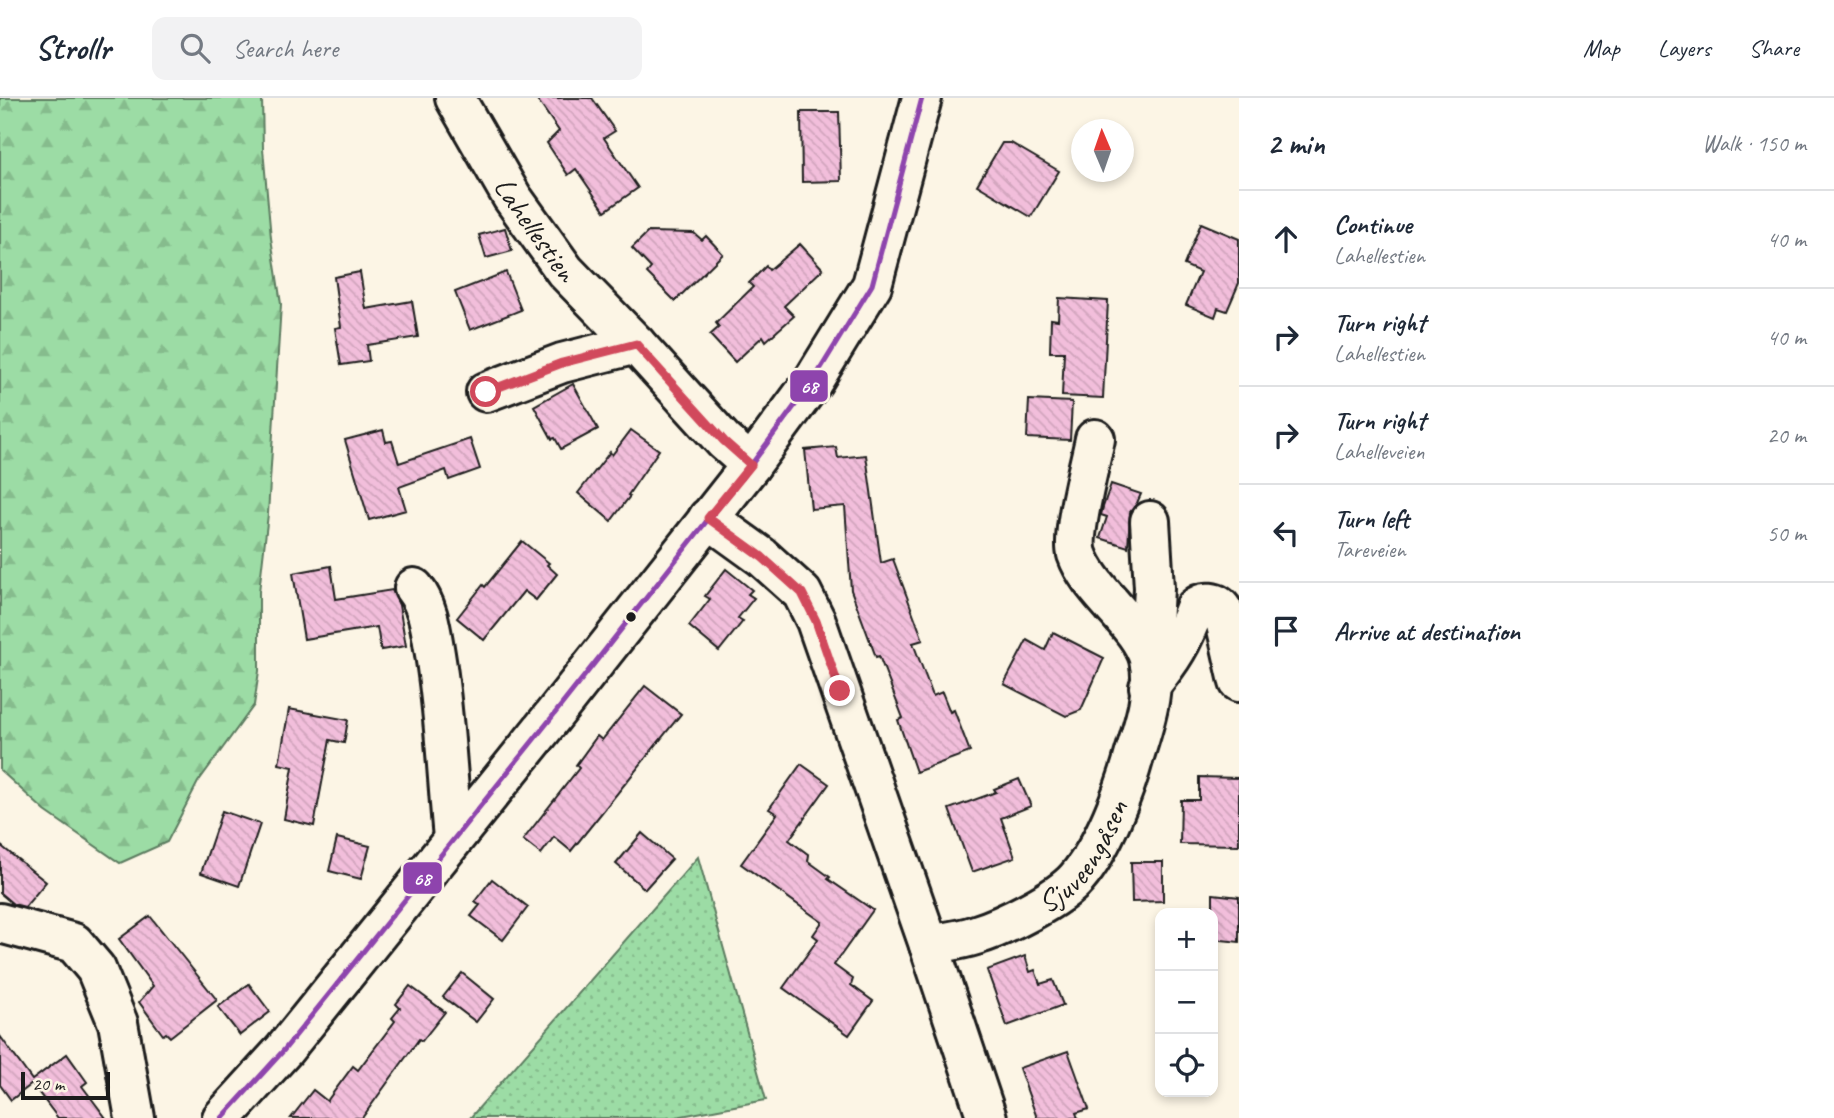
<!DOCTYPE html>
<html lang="en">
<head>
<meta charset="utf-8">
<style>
	:root { --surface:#fff; --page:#f2f2f3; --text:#1f2937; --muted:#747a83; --line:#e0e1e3 }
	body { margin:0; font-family:Caveat,sans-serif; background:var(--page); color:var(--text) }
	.controls { position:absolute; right:21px; bottom:21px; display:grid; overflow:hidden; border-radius:14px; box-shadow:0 4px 10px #0003 }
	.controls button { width:63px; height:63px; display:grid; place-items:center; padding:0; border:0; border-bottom:2px solid var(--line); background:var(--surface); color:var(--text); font:35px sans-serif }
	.compass { position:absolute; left:1071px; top:21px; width:63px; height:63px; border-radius:50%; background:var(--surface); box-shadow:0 4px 10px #0003; rotate:358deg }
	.scale { position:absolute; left:21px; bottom:18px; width:89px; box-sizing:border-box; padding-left:7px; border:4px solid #1c1c1c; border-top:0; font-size:19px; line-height:24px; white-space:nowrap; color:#1c1c1c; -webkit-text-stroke:5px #fcf5e5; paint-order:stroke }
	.stop { position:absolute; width:21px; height:21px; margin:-16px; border:5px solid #d1495b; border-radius:50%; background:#fff }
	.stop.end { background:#d1495b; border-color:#fff; box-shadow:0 2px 7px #0008 }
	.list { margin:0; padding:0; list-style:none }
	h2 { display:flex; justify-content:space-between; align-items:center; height:91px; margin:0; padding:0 28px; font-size:30px }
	h2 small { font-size:23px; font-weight:400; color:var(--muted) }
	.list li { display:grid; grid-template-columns:46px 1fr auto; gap:21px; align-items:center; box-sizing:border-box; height:98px; padding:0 28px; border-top:2px solid var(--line) }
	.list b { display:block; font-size:26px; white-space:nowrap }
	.list p { margin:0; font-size:23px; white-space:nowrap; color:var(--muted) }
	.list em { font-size:23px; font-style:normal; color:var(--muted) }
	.icon { flex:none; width:38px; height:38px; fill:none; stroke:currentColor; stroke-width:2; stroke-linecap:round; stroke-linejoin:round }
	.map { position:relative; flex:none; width:1239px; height:1020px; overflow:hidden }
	header { display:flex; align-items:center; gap:42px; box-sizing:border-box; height:98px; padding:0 35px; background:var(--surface); border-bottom:2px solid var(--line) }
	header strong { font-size:33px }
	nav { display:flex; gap:38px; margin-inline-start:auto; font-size:24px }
	.search { width:490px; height:63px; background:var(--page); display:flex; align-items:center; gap:18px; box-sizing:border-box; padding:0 24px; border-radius:14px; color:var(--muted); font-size:26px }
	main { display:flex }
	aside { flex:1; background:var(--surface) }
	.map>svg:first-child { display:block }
	.green { fill:url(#green-dots); stroke:#5c7c60; stroke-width:2 }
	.forest { fill:url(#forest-firs); stroke:#5c7c60; stroke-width:2 }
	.building { fill:url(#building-back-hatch); stroke:#1c1c1c; stroke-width:2 }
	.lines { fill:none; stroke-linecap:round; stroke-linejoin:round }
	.minor-casing { stroke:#1c1c1c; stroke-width:44 }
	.minor { stroke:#fcf5e5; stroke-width:38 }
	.bus-1-casing { stroke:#fcf5e5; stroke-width:10 }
	.bus-1 { stroke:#8e44ad; stroke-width:5 }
	.route { stroke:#d1495b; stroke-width:9 }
	.bus-dot { fill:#1c1c1c; stroke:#fcf5e5; stroke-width:2.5 }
	.labels { text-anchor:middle; stroke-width:7; stroke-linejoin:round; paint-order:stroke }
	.street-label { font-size:30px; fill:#1c1c1c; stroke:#fcf5e5 }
	.line-badge { stroke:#fcf5e5; stroke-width:2.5 }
	.badge-label { font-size:19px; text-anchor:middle; font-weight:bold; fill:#fff }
</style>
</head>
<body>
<header>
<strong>Strollr</strong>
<div class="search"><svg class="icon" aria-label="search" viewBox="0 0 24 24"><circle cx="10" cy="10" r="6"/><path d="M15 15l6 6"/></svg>Search here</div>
<nav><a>Map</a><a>Layers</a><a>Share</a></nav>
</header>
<main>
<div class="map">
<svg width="1239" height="1020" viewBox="0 0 1239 1020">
	<defs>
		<pattern id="green-dots" width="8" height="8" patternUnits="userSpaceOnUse" patternTransform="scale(1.75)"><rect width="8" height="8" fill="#9cdca5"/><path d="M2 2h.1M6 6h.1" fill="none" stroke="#86bc8d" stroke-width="1.8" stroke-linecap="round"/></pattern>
		<pattern id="forest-firs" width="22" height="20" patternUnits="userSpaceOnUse" patternTransform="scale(1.75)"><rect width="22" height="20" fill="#9cdca5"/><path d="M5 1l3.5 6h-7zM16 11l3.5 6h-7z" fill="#86bc8d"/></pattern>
		<pattern id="building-back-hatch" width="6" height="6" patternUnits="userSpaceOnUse" patternTransform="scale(1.75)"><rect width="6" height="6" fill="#f2bedb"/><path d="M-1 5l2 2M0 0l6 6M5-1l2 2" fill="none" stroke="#cfa3bb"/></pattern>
	</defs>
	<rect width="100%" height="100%" fill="#fcf5e5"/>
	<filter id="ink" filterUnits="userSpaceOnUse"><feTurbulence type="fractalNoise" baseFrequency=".0143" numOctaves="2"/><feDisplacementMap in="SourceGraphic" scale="14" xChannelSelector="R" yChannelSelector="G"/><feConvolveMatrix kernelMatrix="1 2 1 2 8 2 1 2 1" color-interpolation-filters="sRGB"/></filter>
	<g filter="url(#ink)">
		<path class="green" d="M698 759 766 1002 671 1020H470Z"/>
		<path class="forest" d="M0 0H262L263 51 271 140 281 206 268 416 259 494V573L254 607 198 684 167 744 120 765 45 713 0 672Z"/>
		<g class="building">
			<path d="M536 0H592L615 33 604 40 638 90 605 113 576 71 568 77 547 45 559 33Z"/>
			<path d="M801 14H839L841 83 802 84Z"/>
			<path d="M1002 45H1011L1059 73 1031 119 977 87Z"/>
			<path d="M1201 125 1239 141V185L1227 213 1218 210 1215 219 1186 207 1200 174 1184 167Z"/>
			<path d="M505 130 512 153 486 160 479 137Z"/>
			<path d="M648 134 694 135 702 142 706 138 723 156 675 203 647 175 651 170 632 150Z"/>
			<path d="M800 146 823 171 784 208 794 218 766 243 763 238 735 264 710 237 719 229 716 225 753 189 749 185 766 168 769 172Z"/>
			<path d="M360 174 366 211 412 203 418 239 367 247 369 263 341 267 335 230 341 229 334 179Z"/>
			<path d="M506 174 521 212 470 232 455 194Z"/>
			<path d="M1059 200 1108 203 1103 300 1062 298 1064 254H1050L1051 221 1058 222Z"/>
			<path d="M573 286 598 331 561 351 555 340 552 341 534 308Z"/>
			<path d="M1029 302 1072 304 1070 342 1027 340Z"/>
			<path d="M383 332 386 344 392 343 399 365 470 341 480 371 449 382 446 372 399 389 406 412 369 422 345 342Z"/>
			<path d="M631 332 659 352 628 397 630 398 611 423 578 395 610 354 612 357Z"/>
			<path d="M836 349 838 360 866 357 881 465 893 461 923 542 913 545 933 598 942 594 950 614 954 612 970 654 916 674 898 622 903 620 879 558 876 559 851 492 845 408 811 411 805 352Z"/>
			<path d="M1111 386 1141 396 1137 405 1130 414 1128 449 1100 440 1107 419 1101 417 1103 409Z"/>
			<path d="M522 443 549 465 547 467 557 476 536 502 524 493 484 542 457 520 483 487 485 489Z"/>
			<path d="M331 468 336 501 392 492 399 507 406 548 381 552 377 529 304 541 293 475Z"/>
			<path d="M726 471 752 492 748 496 754 500 738 520 743 523 719 553 689 528 710 501 705 498Z"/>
			<path d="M1053 534 1104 560 1081 612 1066 618 1004 586 1027 542 1045 552Z"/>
			<path d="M645 588 681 616 571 753 554 739 541 756 523 742 579 670 576 667 597 638 602 642Z"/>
			<path d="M289 611 348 622 344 645 330 642 314 728 284 721 293 669 279 666Z"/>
			<path d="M801 666 829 686 789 742 809 757 808 763 830 779 828 781 873 812 834 867 853 881 851 887 873 903 849 937 783 890 818 841 813 837 822 824 741 766 777 716 769 711Z"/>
			<path d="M1199 679 1239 680V747L1180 746 1181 702H1199Z"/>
			<path d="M1019 681 1031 708 1001 720 1015 759 972 774 949 711 996 694 994 691Z"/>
			<path d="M222 713 260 726 239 788 201 775Z"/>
			<path d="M642 735 672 761 645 791 616 766Z"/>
			<path d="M337 740 370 748 361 781 329 773Z"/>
			<path d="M0 747 46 784 25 809 13 806 0 795Z"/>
			<path d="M1131 764H1163V803L1132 804Z"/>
			<path d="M492 781 528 809 503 842 471 818 480 807 475 803Z"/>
			<path d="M1213 796 1239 799V844L1213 841Z"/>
			<path d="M150 818 217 902 170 939 166 935 163 937 139 904 153 888 119 841Z"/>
			<path d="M1025 858 1030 874 1035 872 1040 886 1053 882 1063 907 1007 928 987 872Z"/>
			<path d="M462 875 494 901 476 924 443 899Z"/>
			<path d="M249 886 270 914 240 937 218 909Z"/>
			<path d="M410 888 445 914 422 943 419 941 362 1020H291L313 992 327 1003 353 968 358 972 395 923 392 920 400 910 396 906Z"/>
			<path d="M0 938 32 982 67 956 87 984 82 988 106 1020H58L32 986 11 1002 0 987Z"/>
			<path d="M1068 953 1089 1011 1076 1015 1078 1020H1037L1019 970Z"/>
		</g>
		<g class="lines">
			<defs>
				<g id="minor">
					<path id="s1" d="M455 0 512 99 565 173 636 246 724 343 751 367"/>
					<path d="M486 294 562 265 636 246"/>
					<path d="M708 420 762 459 802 495 816 523 929 847 987 1020"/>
					<path d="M414 490C429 509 431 533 435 556 445 617 447 678 453 740"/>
					<path d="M1150 566 1154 490 1150 423"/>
					<path d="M1149 589C1173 560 1182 545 1195 510 1203 502 1217 503 1223 513L1239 584"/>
					<path d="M0 825 74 845 96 871 118 925 135 1020"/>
					<path id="s2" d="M929 847C945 844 961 842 976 837 1003 829 1059 801 1077 780 1103 750 1125 692 1135 655 1144 627 1156 591 1149 561 1144 542 1126 523 1113 508 1100 493 1084 476 1077 456 1071 436 1090 366 1095 341"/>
					<path d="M222 1020 284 952 552 619 751 367 813 283 872 187 922 0"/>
				</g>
			</defs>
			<use href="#minor" class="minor-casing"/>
			<use href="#minor" class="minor"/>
			<defs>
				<path id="bus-1" d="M222 1020 284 952 552 619 751 367 813 283 872 187 922 0"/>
			</defs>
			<use href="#bus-1" class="bus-1-casing"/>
			<use href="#bus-1" class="bus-1"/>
		</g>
	</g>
	<g class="lines" filter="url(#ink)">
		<path class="route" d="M486 294 562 265 636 246 724 343 751 367 708 420 762 459 802 495 816 523 840 593"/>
	</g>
	<circle class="bus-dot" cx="631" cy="519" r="6"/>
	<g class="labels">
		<g class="street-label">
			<text dy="10" stroke="none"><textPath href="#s1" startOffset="154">Lahellestien</textPath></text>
			<text dy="10" stroke="none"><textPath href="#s2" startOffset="186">Sjuveengåsen</textPath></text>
		</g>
	</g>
	<g class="line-badge">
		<rect x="789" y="271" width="40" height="34" rx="7" fill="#8e44ad"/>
		<rect x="402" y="763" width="41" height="34" rx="7" fill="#8e44ad"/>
	</g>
	<g class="badge-label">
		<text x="809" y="295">68</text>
		<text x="422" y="787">68</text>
	</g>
</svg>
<div class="controls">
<button>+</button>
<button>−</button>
<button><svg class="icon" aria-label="locate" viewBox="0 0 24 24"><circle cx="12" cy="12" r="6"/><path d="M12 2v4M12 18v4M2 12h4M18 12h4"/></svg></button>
</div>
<svg class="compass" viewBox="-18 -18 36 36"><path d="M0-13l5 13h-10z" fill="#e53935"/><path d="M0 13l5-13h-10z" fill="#747a83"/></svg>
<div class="scale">20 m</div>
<div class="stop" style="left:486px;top:294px"></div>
<div class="stop end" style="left:840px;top:593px"></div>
</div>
<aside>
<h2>2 min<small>Walk · 150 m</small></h2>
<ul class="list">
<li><svg class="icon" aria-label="ahead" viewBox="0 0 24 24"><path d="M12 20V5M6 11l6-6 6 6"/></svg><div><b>Continue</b><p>Lahellestien</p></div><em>40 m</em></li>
<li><svg class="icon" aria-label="right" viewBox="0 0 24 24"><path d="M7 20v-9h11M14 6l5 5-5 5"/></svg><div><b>Turn right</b><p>Lahellestien</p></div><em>40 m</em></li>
<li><svg class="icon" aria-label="right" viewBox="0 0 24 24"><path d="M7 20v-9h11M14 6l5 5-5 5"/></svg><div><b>Turn right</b><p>Lahelleveien</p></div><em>20 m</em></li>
<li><svg class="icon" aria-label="left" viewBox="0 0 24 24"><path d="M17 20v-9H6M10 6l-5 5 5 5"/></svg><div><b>Turn left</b><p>Tareveien</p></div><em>50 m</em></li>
<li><svg class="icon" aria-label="arrive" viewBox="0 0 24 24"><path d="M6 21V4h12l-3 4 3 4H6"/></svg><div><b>Arrive at destination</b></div></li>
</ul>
</aside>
</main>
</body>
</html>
